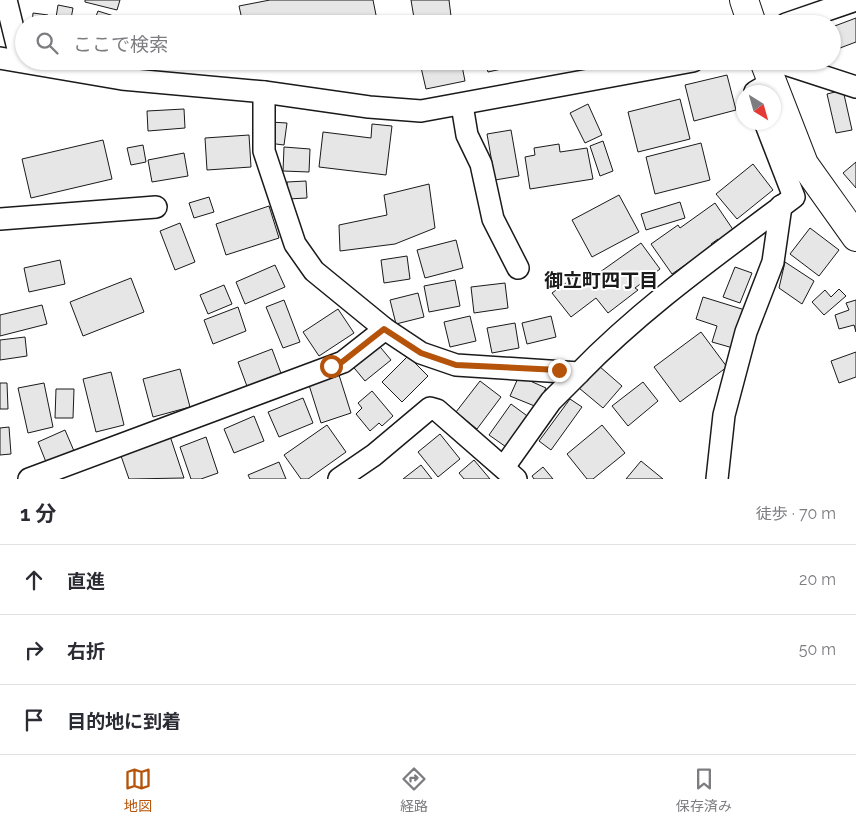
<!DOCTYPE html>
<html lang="ja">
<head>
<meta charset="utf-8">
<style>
	:root { --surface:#fff; --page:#f7f7f7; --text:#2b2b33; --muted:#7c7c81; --line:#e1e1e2; --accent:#b45309 }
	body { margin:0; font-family:Raleway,"Noto Sans JP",sans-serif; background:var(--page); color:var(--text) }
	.compass { position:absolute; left:736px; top:85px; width:45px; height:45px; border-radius:50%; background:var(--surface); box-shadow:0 1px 4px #0004; rotate:143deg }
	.stop { position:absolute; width:15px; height:15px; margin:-11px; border:4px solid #b45309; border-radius:50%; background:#fff }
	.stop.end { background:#b45309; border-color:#fff; box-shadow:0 1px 5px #0008 }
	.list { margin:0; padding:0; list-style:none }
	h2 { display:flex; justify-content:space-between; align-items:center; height:65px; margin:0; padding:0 20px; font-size:21px }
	h2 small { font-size:16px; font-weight:400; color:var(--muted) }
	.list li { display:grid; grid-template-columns:32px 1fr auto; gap:15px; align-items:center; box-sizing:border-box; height:70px; padding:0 20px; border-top:1px solid var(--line) }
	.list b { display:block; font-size:19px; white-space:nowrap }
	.list em { font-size:16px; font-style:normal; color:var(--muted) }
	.icon { flex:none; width:28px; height:28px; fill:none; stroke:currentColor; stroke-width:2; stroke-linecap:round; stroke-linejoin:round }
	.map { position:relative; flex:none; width:856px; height:479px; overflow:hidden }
	.search { position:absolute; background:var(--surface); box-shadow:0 1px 4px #0004; left:15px; right:15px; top:15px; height:55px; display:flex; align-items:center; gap:12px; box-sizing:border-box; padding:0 18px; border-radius:28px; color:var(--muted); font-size:19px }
	.sheet { height:275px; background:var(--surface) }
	nav { display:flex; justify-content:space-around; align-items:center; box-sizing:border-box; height:70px; border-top:1px solid var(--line); background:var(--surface); font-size:14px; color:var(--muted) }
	nav a { display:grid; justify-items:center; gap:2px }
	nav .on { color:var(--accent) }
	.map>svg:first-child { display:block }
	.building { fill:#e6e6e6; stroke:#1a1a1a }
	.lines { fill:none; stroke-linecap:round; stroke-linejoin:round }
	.street-casing { stroke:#1a1a1a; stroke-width:24 }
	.secondary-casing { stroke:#1a1a1a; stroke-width:30 }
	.street { stroke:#fff; stroke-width:21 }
	.secondary { stroke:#fff; stroke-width:28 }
	.route { stroke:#b45309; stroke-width:6 }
	.labels { text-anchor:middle; stroke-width:4; stroke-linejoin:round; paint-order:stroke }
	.neighbourhood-label { font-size:19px; font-weight:bold; fill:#1a1a1a; stroke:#fff }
</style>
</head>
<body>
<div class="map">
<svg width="856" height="479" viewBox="0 0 856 479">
	<rect width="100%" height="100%" fill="#fff"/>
	<g class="building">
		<path d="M85 0H120L117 10 85 2Z"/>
		<path d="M270 0H373L377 20 356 24H243L239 6Z"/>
		<path d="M411 0H449L452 24H415Z"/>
		<path d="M58 5 73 8 70 24H55Z"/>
		<path d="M98 11 117 17 115 24H93Z"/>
		<path d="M33 13 48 15 47 24H32Z"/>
		<path d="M683 18 684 24H652Z"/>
		<path d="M856 18V42L832 51V27Z"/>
		<path d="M157 61H182L181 67Z"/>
		<path d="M427 61H461L465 81 426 89 420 63Z"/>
		<path d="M485 61H538L488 72Z"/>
		<path d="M727 75 736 110 694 121 685 85Z"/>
		<path d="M843 90 852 130 836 133 827 94Z"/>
		<path d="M680 99 690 139 638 152 628 112Z"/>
		<path d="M588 104 602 135 585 143 570 113Z"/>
		<path d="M184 109 185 128 148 131 147 111Z"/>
		<path d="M270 122 287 123 284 145 268 143Z"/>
		<path d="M372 124 392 126 386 175 319 167 323 132 371 138Z"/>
		<path d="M511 130 519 176 495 180 487 134Z"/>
		<path d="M249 135 251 167 207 170 205 138Z"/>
		<path d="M103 140 112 179 31 198 22 159Z"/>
		<path d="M603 141 613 171 600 176 590 146Z"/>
		<path d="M701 143 710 180 655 194 646 157Z"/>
		<path d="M559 144 560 152 587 148 593 179 530 189 525 157 535 155 534 148Z"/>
		<path d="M143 145 146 162 131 165 127 148Z"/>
		<path d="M284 147 310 149 309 172 283 171Z"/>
		<path d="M184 153 188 176 152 182 148 160Z"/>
		<path d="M856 162V188L843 173Z"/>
		<path d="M753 164 773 190 737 219 716 194Z"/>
		<path d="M306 181 307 198 288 199 287 182Z"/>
		<path d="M429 184 435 228 395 244 340 251 339 225 387 215 384 195Z"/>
		<path d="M619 195 639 232 592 257 572 220Z"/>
		<path d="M209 197 214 212 194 218 189 203Z"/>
		<path d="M680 202 685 218 646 230 641 214Z"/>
		<path d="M715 203 736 234 721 244 718 239 711 244 716 250 698 256 672 274 651 244 678 225 680 228Z"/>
		<path d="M269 206 279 238 226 255 216 224Z"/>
		<path d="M180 223 195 262 175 270 160 231Z"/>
		<path d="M810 228 839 250 819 276 790 254Z"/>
		<path d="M456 240 463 268 425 278 417 250Z"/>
		<path d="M641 243 660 269 635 288 638 290 608 313 596 298 571 317 552 293 580 273 586 282Z"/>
		<path d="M407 256 410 279 384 283 381 260Z"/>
		<path d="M60 260 65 284 29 292 24 268Z"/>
		<path d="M785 262 814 281 802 304 779 288Z"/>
		<path d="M275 265 285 287 245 304 236 282Z"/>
		<path d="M735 267 752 273 740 303 723 297Z"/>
		<path d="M131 278 144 312 83 336 70 302Z"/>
		<path d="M455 280 460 306 429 312 424 286Z"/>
		<path d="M505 283 508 308 474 313 471 287Z"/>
		<path d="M224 285 232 304 208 314 200 295Z"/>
		<path d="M839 289 846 296 824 315 812 302 825 290 831 297Z"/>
		<path d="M418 293 424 317 396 324 390 300Z"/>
		<path d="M703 297 745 310 733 348 712 342 717 326 696 319Z"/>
		<path d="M284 300 300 342 283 348 266 307Z"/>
		<path d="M856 300V332L854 325 839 329 835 315 849 310 846 303Z"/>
		<path d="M42 305 47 324 0 336V315Z"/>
		<path d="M238 307 246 331 213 344 204 320Z"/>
		<path d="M338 309 354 333 319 356 303 332Z"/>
		<path d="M470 316 476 341 450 347 444 322Z"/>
		<path d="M551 316 556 337 527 344 522 323Z"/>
		<path d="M515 323 519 348 492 353 487 328Z"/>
		<path d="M701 332 727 367 680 402 654 367Z"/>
		<path d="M25 337 27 356 0 360V340Z"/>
		<path d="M376 342 391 360 365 381 350 363Z"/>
		<path d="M272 349 282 376 248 389 238 362Z"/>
		<path d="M856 352V377L839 383 831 361Z"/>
		<path d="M408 356 428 376 402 402 382 382Z"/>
		<path d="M599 366 622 386 603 408 579 388Z"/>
		<path d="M180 369 190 407 153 417 143 379Z"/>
		<path d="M111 372 124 425 96 432 83 379Z"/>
		<path d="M339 375 351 413 321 423 309 385Z"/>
		<path d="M519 376 546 388 537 407 510 396Z"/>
		<path d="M480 381 501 397 477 429 456 412Z"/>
		<path d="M643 382 658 401 628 426 612 406Z"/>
		<path d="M0 383H7L8 409H0Z"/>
		<path d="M44 383 53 427 28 433 18 388Z"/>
		<path d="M56 389H74L73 418H55Z"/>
		<path d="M372 391 393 416 382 426 379 423 370 431 356 414 362 408 358 403Z"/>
		<path d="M303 398 313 423 279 437 268 412Z"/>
		<path d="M570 399 582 407 551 450 539 441Z"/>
		<path d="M511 404 530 418 509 449 489 435Z"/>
		<path d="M254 416 264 441 234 453 224 429Z"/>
		<path d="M327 425 346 452 308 479H301L284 455Z"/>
		<path d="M602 425 625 453 593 479H587L567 454Z"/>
		<path d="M9 427 11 454 0 455V428Z"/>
		<path d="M65 430 74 451 46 462 38 442Z"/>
		<path d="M440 434 460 459 438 477 418 452Z"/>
		<path d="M170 436 184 478 129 479 120 453Z"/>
		<path d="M206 437 218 473 201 479H191L180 447Z"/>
		<path d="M474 460 490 479H464L459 473Z"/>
		<path d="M641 461 663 479H626Z"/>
		<path d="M279 462 286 479H250L248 475Z"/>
		<path d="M421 465 432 479H403Z"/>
		<path d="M543 467 553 479H534L532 476Z"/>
	</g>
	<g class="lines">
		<defs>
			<g id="street">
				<path d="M6 0 21 61"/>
				<path d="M786 24 856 0"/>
				<path d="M0 58 122 79 264 92 369 107 421 111 693 61"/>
				<path d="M776 61 856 87"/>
				<path d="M264 92V151L295 244 314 271 385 329 421 353 456 365 579 373C644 306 720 253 794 197L765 122"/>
				<path d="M755 92 772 82"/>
				<path d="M462 105 467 135 481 164 493 219 518 268"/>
				<path d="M0 219 156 207"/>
				<path d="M504 467 551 401 579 373"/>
				<path d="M29 479 343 362 385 329"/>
				<path d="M339 479 374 455 430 408 437 410 516 479"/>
				<path d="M717 479 724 415 746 332 773 262 781 206"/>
			</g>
			<g id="secondary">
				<path d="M744 0 752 24"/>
				<path d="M764 61 804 164 856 237"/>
			</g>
		</defs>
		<use href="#street" class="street-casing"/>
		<use href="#secondary" class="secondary-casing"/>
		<use href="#street" class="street"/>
		<use href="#secondary" class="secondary"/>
	</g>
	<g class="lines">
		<path class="route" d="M331 366 342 362 384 329 421 353 456 365 559 370"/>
	</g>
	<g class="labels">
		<g class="neighbourhood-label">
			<text x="601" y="287">御立町四丁目</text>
		</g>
	</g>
</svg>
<svg class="compass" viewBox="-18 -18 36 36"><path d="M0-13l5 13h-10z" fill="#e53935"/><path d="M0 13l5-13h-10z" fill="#7c7c81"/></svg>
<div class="stop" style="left:331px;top:366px"></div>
<div class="stop end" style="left:559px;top:370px"></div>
<div class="search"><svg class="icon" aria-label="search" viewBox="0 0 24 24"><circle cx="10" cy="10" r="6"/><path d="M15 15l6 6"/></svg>ここで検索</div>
</div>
<section class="sheet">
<h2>1 分<small>徒歩 · 70 m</small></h2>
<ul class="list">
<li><svg class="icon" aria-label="ahead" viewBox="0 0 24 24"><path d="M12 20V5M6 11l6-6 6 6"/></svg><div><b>直進</b></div><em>20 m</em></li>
<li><svg class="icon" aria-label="right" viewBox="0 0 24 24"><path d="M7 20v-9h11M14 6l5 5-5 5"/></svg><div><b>右折</b></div><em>50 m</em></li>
<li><svg class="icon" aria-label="arrive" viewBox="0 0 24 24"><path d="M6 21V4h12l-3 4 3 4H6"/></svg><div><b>目的地に到着</b></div></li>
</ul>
</section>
<nav>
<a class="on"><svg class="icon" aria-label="map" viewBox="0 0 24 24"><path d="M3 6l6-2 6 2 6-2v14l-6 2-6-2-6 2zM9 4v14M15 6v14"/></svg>地図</a>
<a><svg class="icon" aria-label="directions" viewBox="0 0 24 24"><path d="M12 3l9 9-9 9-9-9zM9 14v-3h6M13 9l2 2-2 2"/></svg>経路</a>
<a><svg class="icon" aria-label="saved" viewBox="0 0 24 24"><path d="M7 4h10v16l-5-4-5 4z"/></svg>保存済み</a>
</nav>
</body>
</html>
